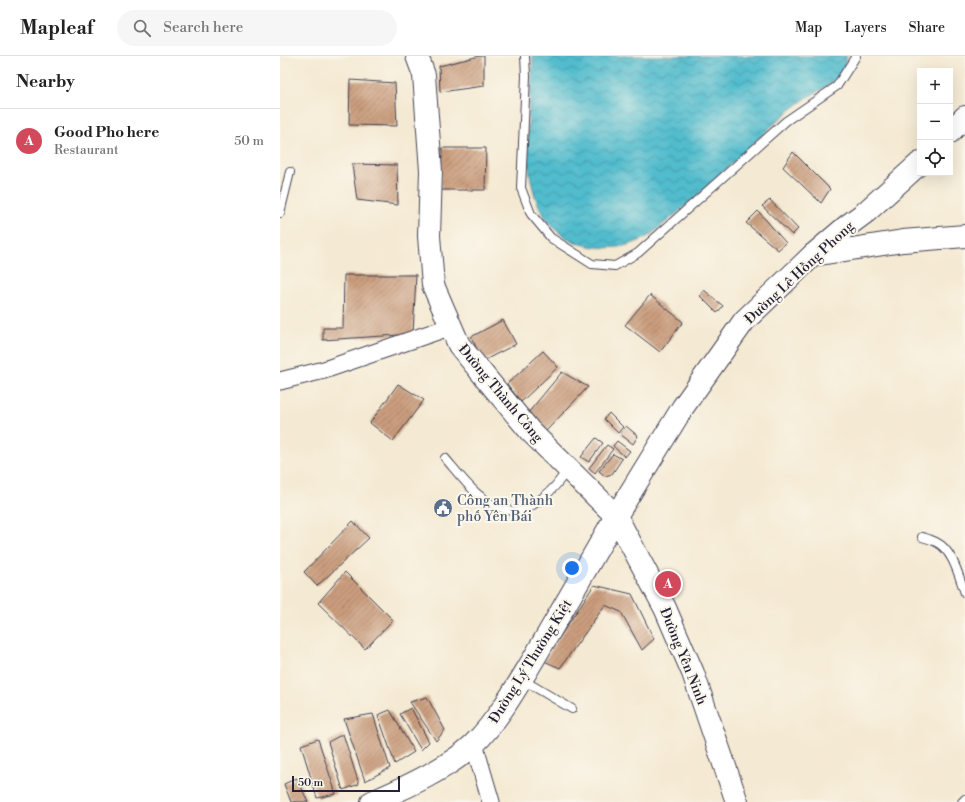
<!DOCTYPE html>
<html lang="en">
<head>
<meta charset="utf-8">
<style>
	:root { --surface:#fff; --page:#f6f6f6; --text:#222; --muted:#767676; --line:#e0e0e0; --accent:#d1495b }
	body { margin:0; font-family:"Libre Bodoni",serif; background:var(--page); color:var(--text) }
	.controls { position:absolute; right:12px; top:12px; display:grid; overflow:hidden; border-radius:0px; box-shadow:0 4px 16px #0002 }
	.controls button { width:36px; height:36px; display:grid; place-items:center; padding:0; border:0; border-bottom:1px solid var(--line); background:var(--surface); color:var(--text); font:20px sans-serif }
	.scale { position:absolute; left:12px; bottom:10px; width:108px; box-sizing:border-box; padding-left:4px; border:2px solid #22223b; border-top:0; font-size:11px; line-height:14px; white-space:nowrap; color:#22223b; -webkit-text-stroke:3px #fbf7ec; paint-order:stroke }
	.you { position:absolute; left:292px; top:512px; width:14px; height:14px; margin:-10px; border:3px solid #fff; border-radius:50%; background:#1a73e8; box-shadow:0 0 0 6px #1a73e833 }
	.badge { display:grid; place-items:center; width:26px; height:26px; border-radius:50%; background:var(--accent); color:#fff; font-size:13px; font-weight:700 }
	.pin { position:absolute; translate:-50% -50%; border:2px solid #fff; box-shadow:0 1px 4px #0006 }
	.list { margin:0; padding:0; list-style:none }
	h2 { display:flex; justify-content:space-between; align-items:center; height:52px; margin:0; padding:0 16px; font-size:17px }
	h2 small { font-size:13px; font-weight:400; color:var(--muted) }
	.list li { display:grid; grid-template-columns:26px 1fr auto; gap:12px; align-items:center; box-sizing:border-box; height:64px; padding:0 16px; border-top:1px solid var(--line) }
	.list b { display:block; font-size:15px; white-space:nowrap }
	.list p { margin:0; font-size:13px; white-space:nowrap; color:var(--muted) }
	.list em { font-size:13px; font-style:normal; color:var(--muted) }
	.icon { flex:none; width:22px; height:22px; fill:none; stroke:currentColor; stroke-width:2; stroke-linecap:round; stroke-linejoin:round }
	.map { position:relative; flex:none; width:685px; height:746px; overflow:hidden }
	header { display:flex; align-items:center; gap:24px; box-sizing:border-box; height:56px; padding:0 20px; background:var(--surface); border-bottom:1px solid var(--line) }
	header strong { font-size:19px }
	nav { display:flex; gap:22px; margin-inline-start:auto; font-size:14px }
	.search { width:280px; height:36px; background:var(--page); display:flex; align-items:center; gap:10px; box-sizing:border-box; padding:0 14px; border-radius:22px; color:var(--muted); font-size:15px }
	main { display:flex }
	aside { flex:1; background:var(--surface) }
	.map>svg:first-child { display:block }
	.water { fill:url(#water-waves); stroke:#3a6f84 }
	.building { fill:url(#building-hatch) }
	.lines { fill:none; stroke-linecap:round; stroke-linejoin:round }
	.lane-casing { stroke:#424052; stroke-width:10 }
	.street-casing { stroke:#424052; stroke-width:19 }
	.secondary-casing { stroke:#424052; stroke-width:24 }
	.primary-casing { stroke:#424052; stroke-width:24 }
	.lane { stroke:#fff; stroke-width:8 }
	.street { stroke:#fff; stroke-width:17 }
	.secondary { stroke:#fff; stroke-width:22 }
	.primary { stroke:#fff; stroke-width:22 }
	.labels { text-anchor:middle; stroke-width:4; stroke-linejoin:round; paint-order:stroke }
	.street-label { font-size:14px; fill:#22223b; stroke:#fbf7ec }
	.service-label { font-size:14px; fill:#4e5e75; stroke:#fbf7ec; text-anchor:start }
</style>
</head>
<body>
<header>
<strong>Mapleaf</strong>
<div class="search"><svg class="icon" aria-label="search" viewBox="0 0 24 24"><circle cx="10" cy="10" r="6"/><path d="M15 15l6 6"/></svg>Search here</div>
<nav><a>Map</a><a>Layers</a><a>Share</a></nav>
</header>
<main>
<aside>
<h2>Nearby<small></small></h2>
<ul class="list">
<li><span class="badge">A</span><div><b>Good Pho here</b><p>Restaurant</p></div><em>50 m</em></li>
</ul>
</aside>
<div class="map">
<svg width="685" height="746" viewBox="0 0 685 746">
	<defs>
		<pattern id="water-waves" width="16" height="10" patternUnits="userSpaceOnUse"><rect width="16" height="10" fill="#51bccd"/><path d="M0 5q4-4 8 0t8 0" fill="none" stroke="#4398a8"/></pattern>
		<pattern id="building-hatch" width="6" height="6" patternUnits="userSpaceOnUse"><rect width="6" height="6" fill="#ca9d7d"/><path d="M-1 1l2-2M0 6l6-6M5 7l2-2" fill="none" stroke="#a48068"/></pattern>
	</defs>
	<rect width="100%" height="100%" fill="#fbf7ec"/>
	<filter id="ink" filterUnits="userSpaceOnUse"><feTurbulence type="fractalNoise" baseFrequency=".025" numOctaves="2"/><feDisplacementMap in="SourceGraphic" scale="8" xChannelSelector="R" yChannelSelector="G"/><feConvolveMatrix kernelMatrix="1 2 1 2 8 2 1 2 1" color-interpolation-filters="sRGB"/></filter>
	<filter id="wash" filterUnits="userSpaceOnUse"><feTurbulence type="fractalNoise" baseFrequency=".012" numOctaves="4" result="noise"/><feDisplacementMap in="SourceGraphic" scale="16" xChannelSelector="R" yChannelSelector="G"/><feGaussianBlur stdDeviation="0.9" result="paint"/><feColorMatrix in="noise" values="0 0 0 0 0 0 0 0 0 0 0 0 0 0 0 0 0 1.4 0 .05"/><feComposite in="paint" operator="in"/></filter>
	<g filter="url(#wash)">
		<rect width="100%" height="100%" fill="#f4e9d2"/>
		<path class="water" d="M252 0H567C565 5 564 13 561 17 552 30 534 36 522 45 505 57 489 73 474 87 446 112 420 139 391 162 384 168 377 174 370 179 352 191 330 194 309 190 230 174 248 66 253 7Z"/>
		<g id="blocks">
			<g class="building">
				<path d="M200 0H204V30L160 36 159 10Z"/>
				<path d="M70 24 115 27 117 70 69 69Z"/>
				<path d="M162 92H206L205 134H161Z"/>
				<path d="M513 96 550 133 541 147 503 111Z"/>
				<path d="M72 108 117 109 118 149 77 144Z"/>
				<path d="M490 144 518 173 512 179 482 150Z"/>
				<path d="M478 155 506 187 498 194 466 167Z"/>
				<path d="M64 219H136L133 278 43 284V272H63Z"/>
				<path d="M424 234 443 250 437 257 420 240Z"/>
				<path d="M370 239 403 266 380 296 345 269Z"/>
				<path d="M223 264 236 288 203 305 191 281Z"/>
				<path d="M263 295 278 311 241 346 227 328Z"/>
				<path d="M282 316 308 331 266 375 248 357Z"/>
				<path d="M118 328 144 344 113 385 90 367Z"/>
				<path d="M329 357 343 371 338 377 324 363Z"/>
				<path d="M346 370 358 380 353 388 340 378Z"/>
				<path d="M316 382 323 387 309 406 301 401Z"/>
				<path d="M337 385 350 395 345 401 333 390Z"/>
				<path d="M327 389 333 393 315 417 309 412Z"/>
				<path d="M333 398 342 403 332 418 325 420 319 415Z"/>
				<path d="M73 465 89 482 37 530 24 516Z"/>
				<path d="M65 516 113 564 85 593 38 547Z"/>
				<path d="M314 529 352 538 374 583 362 594 341 556 325 549 280 612 264 605Z"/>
				<path d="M147 641 165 674 156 685 130 646Z"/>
				<path d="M131 652 149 686 141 694 120 658Z"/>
				<path d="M110 654 134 696 115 708 98 659Z"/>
				<path d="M93 658 110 712 85 725 64 663Z"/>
				<path d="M63 678 79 728 63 734 48 686Z"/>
				<path d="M38 683 56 738 37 742 21 689Z"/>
				<path d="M17 722 28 746H11L4 728Z"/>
			</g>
		</g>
	</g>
	<g filter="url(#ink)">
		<use href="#blocks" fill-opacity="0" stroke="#424052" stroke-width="1"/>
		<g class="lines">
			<defs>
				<g id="lane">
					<path d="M245 0 246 20 241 132 251 158 271 182 312 208 335 210 358 197 506 65 557 30 576 0"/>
					<path d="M0 157 10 116"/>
					<path d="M165 402C183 423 200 448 228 454 232 455 236 456 240 455 249 453 254 448 261 443 273 434 280 426 287 413"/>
					<path d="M642 481C646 482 652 484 656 486 673 494 679 521 685 537"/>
					<path d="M243 624 292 653"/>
					<path d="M682 746 685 743"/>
				</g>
				<g id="street">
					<path d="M0 325 44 314 172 270"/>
					<path d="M194 688 211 746"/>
				</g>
				<g id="secondary">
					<path d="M533 199 623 185 685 180"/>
					<path d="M92 746C125 732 169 712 194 688 218 664 236 632 253 604 281 556 309 508 336 460L250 375 210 327 179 289 153 229 149 180 151 115 144 19 137 0"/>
				</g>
				<g id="primary">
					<path d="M670 76 685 61"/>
					<path d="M457 746 413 617 385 552 336 460 403 351 464 265 533 199 567 170 586 156 640 107"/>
				</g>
			</defs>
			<use href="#lane" class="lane-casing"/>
			<use href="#street" class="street-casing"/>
			<use href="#secondary" class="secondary-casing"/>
			<use href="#primary" class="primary-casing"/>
			<use href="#lane" class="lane"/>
			<use href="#street" class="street"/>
			<use href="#secondary" class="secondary"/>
			<use href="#primary" class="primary"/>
		</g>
	</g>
	<defs>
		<symbol id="civic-disc" viewBox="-11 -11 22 22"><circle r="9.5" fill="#5c6f8a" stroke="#fbf7ec"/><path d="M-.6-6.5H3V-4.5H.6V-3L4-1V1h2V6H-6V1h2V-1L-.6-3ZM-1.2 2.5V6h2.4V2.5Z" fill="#fff"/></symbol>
	</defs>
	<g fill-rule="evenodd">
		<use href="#civic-disc" x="152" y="441" width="22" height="22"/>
	</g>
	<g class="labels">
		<g class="street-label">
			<text transform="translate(519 216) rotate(-43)" y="5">Đường Lê Hồng Phong</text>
			<text transform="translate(221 337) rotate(50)" y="5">Đường Thành Công</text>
			<text transform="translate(404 600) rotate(68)" y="5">Đường Yên Ninh</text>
			<text transform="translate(250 605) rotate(-58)" y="5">Đường Lý Thường Kiệt</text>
		</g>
		<g class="service-label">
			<text x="177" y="449">Công an Thành<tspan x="177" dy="16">phố Yên Bái</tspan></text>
		</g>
	</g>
</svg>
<div class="controls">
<button>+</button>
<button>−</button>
<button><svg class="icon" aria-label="locate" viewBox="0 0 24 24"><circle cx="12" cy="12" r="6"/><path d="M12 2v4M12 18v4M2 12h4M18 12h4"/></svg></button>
</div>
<div class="scale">50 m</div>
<div class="you"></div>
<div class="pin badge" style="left:388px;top:528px">A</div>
</div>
</main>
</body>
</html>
